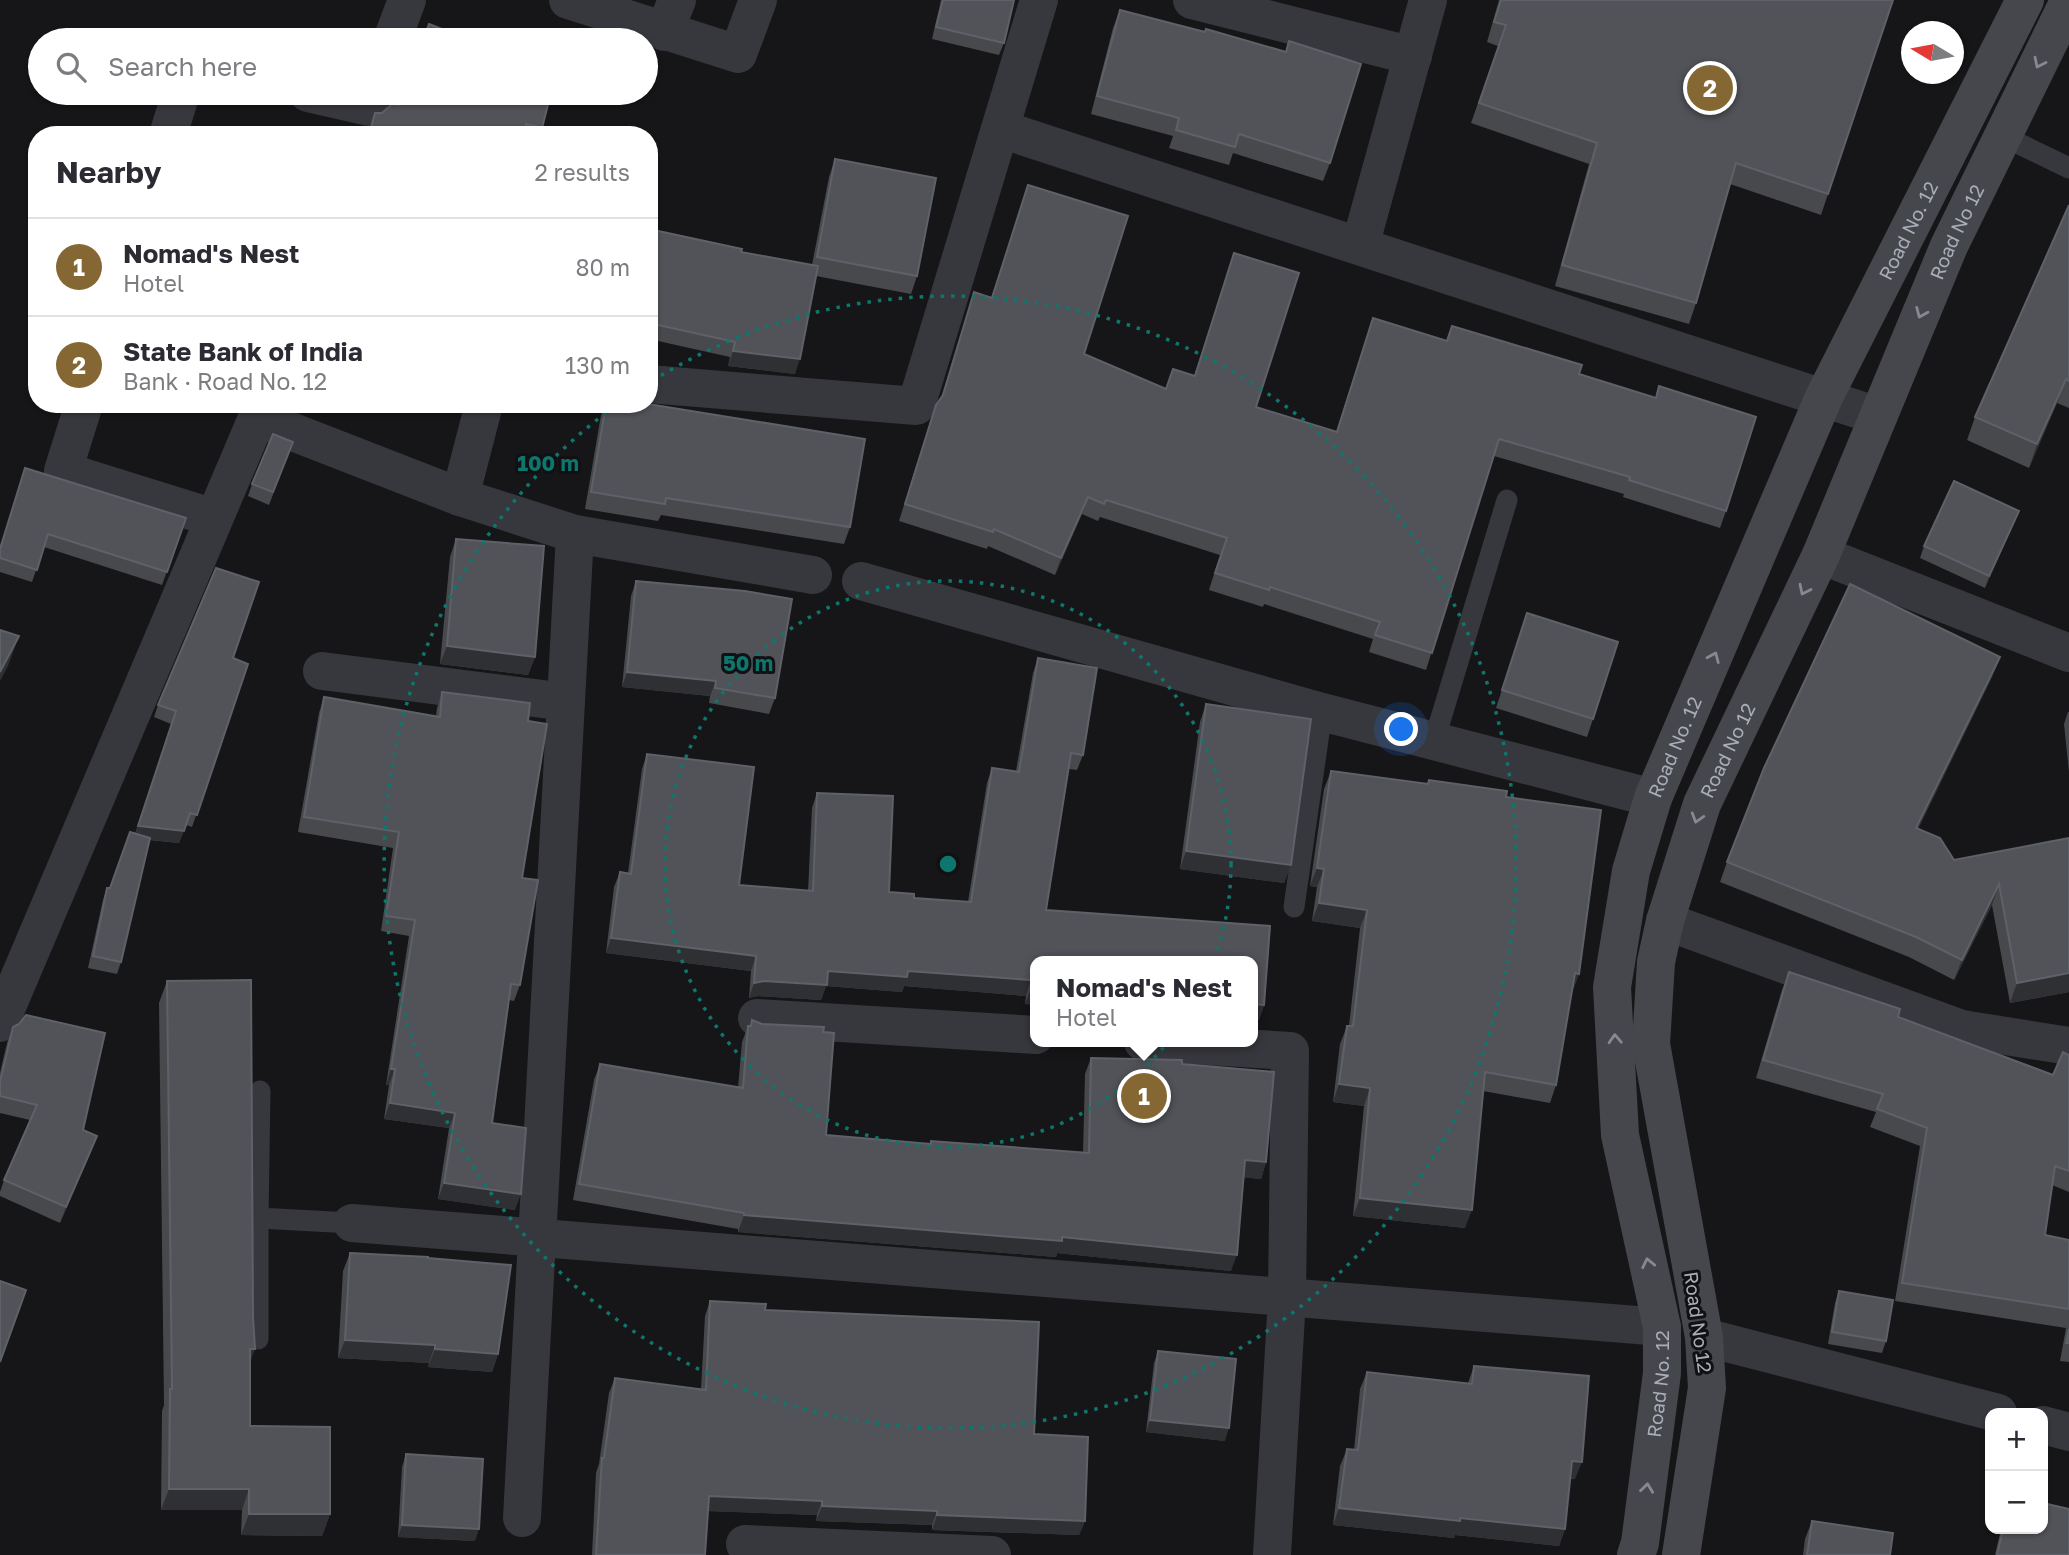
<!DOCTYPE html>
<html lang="en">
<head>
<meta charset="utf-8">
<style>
	:root { --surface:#fff; --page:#f2f2f3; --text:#2b2b33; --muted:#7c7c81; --line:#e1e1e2; --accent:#856733 }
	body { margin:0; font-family:"Golos Text",sans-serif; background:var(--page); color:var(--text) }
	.controls { position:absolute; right:21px; bottom:21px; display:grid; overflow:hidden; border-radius:14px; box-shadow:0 2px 5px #0004 }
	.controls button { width:63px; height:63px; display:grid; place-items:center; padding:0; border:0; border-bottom:2px solid var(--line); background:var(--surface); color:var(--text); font:35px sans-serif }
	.compass { position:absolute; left:1901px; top:21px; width:63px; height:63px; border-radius:50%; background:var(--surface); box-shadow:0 2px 5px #0004; rotate:280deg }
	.you { position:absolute; left:1402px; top:730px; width:24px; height:24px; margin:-18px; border:5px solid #fff; border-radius:50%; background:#1a73e8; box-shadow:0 0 0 10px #1a73e833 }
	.badge { display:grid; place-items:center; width:46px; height:46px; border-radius:50%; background:var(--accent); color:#fff; font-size:23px; font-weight:700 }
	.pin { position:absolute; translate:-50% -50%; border:4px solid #fff; box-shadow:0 2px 7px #0006 }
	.popup { position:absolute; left:1030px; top:956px; width:228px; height:91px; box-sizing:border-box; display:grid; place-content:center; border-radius:14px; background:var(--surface); filter:drop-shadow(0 2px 5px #0005); font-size:23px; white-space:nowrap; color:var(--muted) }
	.popup b { font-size:26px; color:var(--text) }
	.popup::after { content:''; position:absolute; left:50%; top:100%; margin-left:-14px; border:14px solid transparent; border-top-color:var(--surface) }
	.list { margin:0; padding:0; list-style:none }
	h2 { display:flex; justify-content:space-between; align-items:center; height:91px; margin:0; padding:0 28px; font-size:30px }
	h2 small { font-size:23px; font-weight:400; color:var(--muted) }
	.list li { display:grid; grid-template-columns:46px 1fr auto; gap:21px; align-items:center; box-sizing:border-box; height:98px; padding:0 28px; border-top:2px solid var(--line) }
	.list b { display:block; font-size:26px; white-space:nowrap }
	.list p { margin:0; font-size:23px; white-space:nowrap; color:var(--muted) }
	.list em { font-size:23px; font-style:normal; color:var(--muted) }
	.icon { flex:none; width:38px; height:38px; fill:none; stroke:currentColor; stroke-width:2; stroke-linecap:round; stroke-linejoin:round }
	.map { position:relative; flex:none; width:2069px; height:1555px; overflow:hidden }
	.search { position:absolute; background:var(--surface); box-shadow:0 2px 5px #0004; left:28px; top:28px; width:630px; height:77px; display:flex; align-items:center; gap:18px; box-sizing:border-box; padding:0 24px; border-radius:38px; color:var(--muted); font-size:26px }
	.panel { position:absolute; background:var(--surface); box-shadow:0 2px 5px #0004; left:28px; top:126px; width:630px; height:287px; border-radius:28px }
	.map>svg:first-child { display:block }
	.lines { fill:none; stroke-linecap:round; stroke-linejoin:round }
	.service { stroke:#37383d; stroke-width:21 }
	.minor { stroke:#37383d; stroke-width:38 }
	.secondary { stroke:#45474d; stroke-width:38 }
	.wall { fill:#47494d }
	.shaded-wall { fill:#2f3033 }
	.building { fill:#525359; stroke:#5f6168; stroke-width:2 }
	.oneway { stroke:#858993 }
	.ring { fill:none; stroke:#0f766e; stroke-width:3.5; stroke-dasharray:3.5 7 }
	.labels { text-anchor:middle; stroke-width:6; stroke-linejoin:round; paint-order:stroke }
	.street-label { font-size:19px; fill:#a8adb8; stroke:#111113 }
	.centre { fill:#0f766e; stroke:#111113; stroke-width:3.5 }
	.ring-label { font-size:21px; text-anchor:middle; font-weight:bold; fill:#0f766e; stroke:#111113; stroke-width:6; stroke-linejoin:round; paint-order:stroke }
</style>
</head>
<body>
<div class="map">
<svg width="2069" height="1555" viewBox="0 0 2069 1555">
	<rect width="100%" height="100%" fill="#161618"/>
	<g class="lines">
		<g class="service">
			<path d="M2003 136 2069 168"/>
			<path d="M1434 741 1507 500"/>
			<path d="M1294 907 1322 712"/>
			<path d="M260 1091 258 1218 352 1223"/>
			<path d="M258 1218V1339"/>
		</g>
		<g class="minor">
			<path d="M568 0 738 54 758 0"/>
			<path d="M1192 0 1413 56"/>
			<path d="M664 32 677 0"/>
			<path d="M392 40 407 0"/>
			<path d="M308 93 369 107"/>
			<path d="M1001 129 1878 416"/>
			<path d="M168 135 181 93"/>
			<path d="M1360 246 1428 0"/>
			<path d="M649 384 916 406 1039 0"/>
			<path d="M84 404 63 471 214 518"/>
			<path d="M262 404 257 418 460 497 575 534 813 575"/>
			<path d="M460 497 484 404"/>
			<path d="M1821 555 2069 653"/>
			<path d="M861 581 1322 712 1653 798"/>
			<path d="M322 671 566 702"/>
			<path d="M1665 921 1962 1029 2069 1046"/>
			<path d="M757 1018 1036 1035"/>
			<path d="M0 1023 257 418"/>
			<path d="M1143 1042 1290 1051 1287 1298 1272 1555"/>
			<path d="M352 1223 1662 1327"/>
			<path d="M1704 1337 1998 1413"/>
			<path d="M2043 1425 2069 1432"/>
			<path d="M522 1518 575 534"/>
			<path d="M745 1544 992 1555"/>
		</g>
		<g class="secondary">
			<path id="s1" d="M1636 1555 1640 1543 1662 1373V1327L1620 1135 1612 987 1631 871 1653 798 1824 397 2025 0"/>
			<path id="s2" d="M1681 1555 1707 1388 1704 1337 1651 1044 1656 962 1665 921 1702 804 1821 555 1949 246 2069 1"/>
		</g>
	</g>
	<g class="wall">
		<path d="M941 0H1014L1004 43 999 55 932 39Z"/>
		<path d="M1499 0H1893L1821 215 1730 184 1696 303 1689 324 1555 286 1589 164 1471 123 1498 46 1487 42Z"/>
		<path d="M1120 10 1330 163 1323 181 1233 153 1229 165 1169 148 1173 136 1091 114 1113 28Z"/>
		<path d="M403 93 542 128 540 135H368L375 113H382L399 105Z"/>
		<path d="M835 159 917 276 911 294 816 276 795 374 728 366 730 357 649 339V229L741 252 812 265 829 177Z"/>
		<path d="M1028 185 1084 354 1166 389 1173 369 1194 376 1234 253 1256 407 1336 432 1373 318 1446 341 1452 326 1579 374 1726 511 1720 528 1623 497 1624 494 1494 456 1426 670 1369 652 1373 639 1264 604 1263 607 1209 590 1220 555 1100 517 1098 521 1082 514 1055 575 988 546 987 549 899 521 930 422 936 405 941 398 974 292 991 298Z"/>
		<path d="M2069 205V408L2057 403 2029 468 1967 440 1975 417Z"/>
		<path d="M605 404H648L850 527 844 544 661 515 658 521 585 509 601 415Z"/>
		<path d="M293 442 269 505 248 496 252 484Z"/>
		<path d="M25 468 186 518 162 585 44 547 32 582 0 572V547Z"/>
		<path d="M2019 511 2014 523 1985 588 1920 558 1924 546Z"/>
		<path d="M456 539 535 657 528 675 440 664 450 557Z"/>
		<path d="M636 581 775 698 769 714 709 703 710 696 622 687 631 596Z"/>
		<path d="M1527 613 1593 719 1587 737 1496 708Z"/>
		<path d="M2000 657 1992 677 1918 829 1954 860 2069 838V992L2010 1003 1992 905 1954 980 1909 957 1720 882 1727 862Z"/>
		<path d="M233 658 248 664 192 827 186 825 179 843 149 840 121 962 117 974 88 968 103 900 107 888H110L135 834 171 724 154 717 158 705Z"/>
		<path d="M1038 658 1083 755 1077 770 1069 769 1046 910 1264 1005 1259 1020 1025 1004 1026 996 904 986 902 992 826 986 821 1000 758 996 749 998 751 971 606 953 614 887 620 872 628 873 642 769 647 754 739 885 808 891 812 808 817 793 889 892 914 898 968 902 987 783 992 768 1016 771 1033 673Z"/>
		<path d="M442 692 528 721 522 878 520 985 514 1001 509 1000 492 1123 515 1210 438 1199 449 1128 384 1119 389 1085H386L409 936 381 931 393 848 298 832 319 713 324 697 436 716 437 708Z"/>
		<path d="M1206 704 1291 865 1284 883 1180 869 1200 722Z"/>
		<path d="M2068 712H2069V772L2064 724Z"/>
		<path d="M1331 771 1428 784 1429 780 1506 797 1579 974 1572 992 1556 1085 1550 1103 1483 1091 1465 1228 1353 1216 1364 1106 1333 1102 1340 1044 1347 1026H1349L1360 928 1312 921 1317 887 1310 886 1324 789Z"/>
		<path d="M1789 972 1898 1017 2053 1075 2069 1055V1192L2052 1185 2045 1235 2069 1240V1362L2060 1361 2066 1328 1895 1301 1920 1146 1870 1127 1876 1112 1756 1078 1782 990Z"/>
		<path d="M167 981 250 1362V1426L330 1514 322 1536 241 1535 242 1510H161L162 1411 164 1405 159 1003Z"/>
		<path d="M752 1020 826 1135 930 1144 931 1141 1083 1153 1085 1074 1091 1058 1182 1064 1266 1162 1261 1179 1243 1177 1231 1271 1057 1253 1056 1257 738 1232V1229L573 1200 594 1080 600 1064 738 1088 742 1042 748 1026H750Z"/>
		<path d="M13 1027 83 1130 91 1152 60 1223 0 1196V1192L4 1180 30 1120 0 1113V1073L7 1043Z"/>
		<path d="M350 1253 428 1258 498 1354 492 1372 428 1367 429 1363 338 1358 343 1271Z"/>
		<path d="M1839 1291 1886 1341 1882 1353 1828 1344 1835 1303Z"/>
		<path d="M710 1301 765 1310 1034 1434 1085 1521 1079 1535 932 1530V1525L816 1521 817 1515 708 1511 705 1555H592L596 1473 599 1464 609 1393 615 1378 701 1389 705 1316Z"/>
		<path d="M1158 1351 1225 1441 1146 1432 1154 1363Z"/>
		<path d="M1474 1366 1575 1479H1570L1565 1529 1559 1546 1455 1535 1454 1538 1333 1525 1340 1466 1347 1449 1354 1450 1360 1389 1367 1372 1468 1383Z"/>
		<path d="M406 1454 475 1541 398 1537 402 1467Z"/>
		<path d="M1812 1521 1890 1555H1803L1805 1539Z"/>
		<path d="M2001 1529H2043L2069 1555H1995Z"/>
	</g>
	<g class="shaded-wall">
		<path d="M733 351 800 359 795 374 728 366Z"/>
		<path d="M2066 379 2057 403 2029 468 2037 444Z"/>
		<path d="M1088 497 1082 514 1055 575 1061 558Z"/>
		<path d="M2019 511 2014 523 1985 588 1989 576Z"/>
		<path d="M19 636 8 666 0 681V672Z"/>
		<path d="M447 646 535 657 528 675 440 664Z"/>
		<path d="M2000 657 1992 677 1908 849 1916 828Z"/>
		<path d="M627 672 716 681 710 696 622 687Z"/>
		<path d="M138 826 184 831 179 843 134 838Z"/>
		<path d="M1186 851 1291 865 1284 883 1180 869Z"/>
		<path d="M1317 868 1324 869 1317 887 1310 886Z"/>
		<path d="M1999 884 1992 905 1954 980 1962 960Z"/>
		<path d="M1319 903 1367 910 1360 928 1312 921Z"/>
		<path d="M611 938 756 956 751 971 606 953Z"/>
		<path d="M828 971H908L1031 980 1026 996 904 986 902 992 826 986 821 1000 758 996 749 998 754 983Z"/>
		<path d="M1575 973 1579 974 1572 992 1568 991Z"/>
		<path d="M2069 973V992L2010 1003 2017 983Z"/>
		<path d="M1031 989H1035V1005L1025 1004Z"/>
		<path d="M1252 1004 1264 1005 1259 1020H1252Z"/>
		<path d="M391 1069H395L389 1085H386Z"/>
		<path d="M1339 1084 1370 1088 1364 1106 1333 1102Z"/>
		<path d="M390 1103 455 1113 449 1128 384 1119Z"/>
		<path d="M97 1136 91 1152 60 1223 66 1207Z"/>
		<path d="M1245 1160 1266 1162 1261 1179 1239 1177Z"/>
		<path d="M444 1183 521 1194 515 1210 438 1199Z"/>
		<path d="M1360 1198 1472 1210 1465 1228 1353 1216Z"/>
		<path d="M744 1215 1062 1237 1237 1255 1231 1271 1057 1253 1056 1257 738 1232Z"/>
		<path d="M345 1340 435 1345 429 1363 338 1358Z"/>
		<path d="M250 1349H255L247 1371Z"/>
		<path d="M435 1349 498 1354 492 1372 428 1367Z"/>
		<path d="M1150 1420 1229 1428 1225 1441 1146 1432Z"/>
		<path d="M1572 1461 1582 1462 1575 1479 1566 1478Z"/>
		<path d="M169 1489H249L242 1510H161Z"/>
		<path d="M709 1496 822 1501 817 1515 704 1511Z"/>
		<path d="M822 1506 937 1511 932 1525 816 1521Z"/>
		<path d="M1339 1508 1460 1518 1565 1529 1559 1546 1455 1535 1454 1538 1333 1525Z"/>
		<path d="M249 1514H330L322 1536 241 1535Z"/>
		<path d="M937 1515 1085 1521 1079 1535 932 1530Z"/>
		<path d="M402 1525 479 1529 475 1541 398 1537Z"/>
	</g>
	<g class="building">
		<path d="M943 0H1014L1004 43 936 27Z"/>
		<path d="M1501 0H1893L1828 194 1736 163 1696 303 1562 265 1597 143 1479 103 1506 25 1494 22Z"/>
		<path d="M1120 10 1205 32 1206 29 1286 52 1289 41 1361 64 1330 163 1239 134 1235 147 1176 130 1179 118 1097 96Z"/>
		<path d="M429 24 470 40H423Z"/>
		<path d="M403 93H551L542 128 526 124 524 135H369L375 113H382L392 104 399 105Z"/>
		<path d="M192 132 202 135H190Z"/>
		<path d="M835 159 936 178 917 276 817 257Z"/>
		<path d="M1028 185 1128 216 1084 354 1166 389 1173 369 1195 376 1234 253 1299 273 1256 407 1337 432 1373 318 1447 341 1452 326 1582 365 1579 374 1656 398 1659 386 1756 417 1726 511 1629 480 1630 477 1499 439 1432 653 1375 635 1380 622 1270 587 1269 590 1215 573 1227 538 1106 500 1104 504 1088 497 1061 558 994 529 993 532 905 504 936 405 943 395 974 292 992 298Z"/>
		<path d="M2069 205V381L2066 379 2037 444 1975 417Z"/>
		<path d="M649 229 742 249 741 252 818 266 800 359 733 351 735 342 649 323Z"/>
		<path d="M606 404H648L865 439 850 527 666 498 665 504 591 492Z"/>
		<path d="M273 434 293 442 273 492 252 484Z"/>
		<path d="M25 468 186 518 167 572 48 534 37 570 0 558V549Z"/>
		<path d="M1954 481 2019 511 1989 576 1924 546Z"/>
		<path d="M456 539 544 546 535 657 447 646Z"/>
		<path d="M216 568 259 582 233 658 248 664 197 815 190 813 184 831 138 826 176 711 158 705Z"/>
		<path d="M636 581 745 591 792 599 775 698 715 688 716 681 627 672Z"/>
		<path d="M1850 584 2000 657 1916 828 1940 838 1954 860 2069 838V973L2017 983 1999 884 1962 960 1916 937 1727 862 1764 768Z"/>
		<path d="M1527 613 1618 642 1593 719 1502 690Z"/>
		<path d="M0 630 19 636 0 672Z"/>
		<path d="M1038 658 1097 668 1083 755 1071 753 1046 910 1270 926 1264 1005 1252 1004V961H1035V989H1031V980L908 971 907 977 828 971 827 985 764 981 754 983 756 956 611 938 620 872 631 874 647 754 754 767 739 885 813 891 817 793 893 796 889 892 914 894V898L971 902 992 768 1019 772Z"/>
		<path d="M442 692 530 703 528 721 547 724 522 878 538 880 520 985 511 984 492 1123 526 1128 521 1194 444 1183 455 1113 390 1103 395 1069H391L415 920 386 916 399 832 304 817 324 697 440 717Z"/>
		<path d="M1206 704 1311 719 1291 865 1186 851Z"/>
		<path d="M1331 771 1428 784 1429 780 1507 791 1506 797 1601 810 1579 974 1575 973 1556 1085 1485 1072 1472 1210 1360 1198 1370 1088 1339 1084 1347 1026H1353L1367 910 1319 903 1324 869 1317 868Z"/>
		<path d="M130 832 150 838 121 962 93 956 107 888H110Z"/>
		<path d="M1789 972 1900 1009 1898 1017 2053 1075 2063 1052 2069 1055V1171L2055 1166 2045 1235 2069 1240V1309L1902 1283 1927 1128 1877 1109 1883 1094 1763 1060Z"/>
		<path d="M251 980 253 1317 255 1349H250V1426L330 1427V1514H249V1489H169L170 1389H172L167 981Z"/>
		<path d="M26 1015 105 1033 83 1130 97 1136 66 1207 4 1180 37 1105 0 1096V1082L13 1027 19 1024Z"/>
		<path d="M752 1020 762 1024 824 1027 823 1032 834 1033 826 1135 931 1144V1141L1089 1153 1091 1058 1182 1060V1064L1274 1072 1266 1162 1245 1160 1237 1255 1062 1237V1241L744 1215V1213L579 1184 600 1064 743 1088 748 1026H751Z"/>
		<path d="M350 1253 428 1257V1258L511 1265 498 1354 435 1349V1345L345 1340Z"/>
		<path d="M0 1281 26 1290 0 1362Z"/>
		<path d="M1839 1291 1893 1300 1886 1341 1832 1332Z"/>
		<path d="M710 1301 766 1304 765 1310 1039 1322 1034 1434 1088 1437 1085 1521 937 1515V1511L822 1506V1501L709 1496 705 1555H596L602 1458H604L615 1378 706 1390Z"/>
		<path d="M2069 1329V1343H2066Z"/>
		<path d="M1158 1351 1236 1359 1229 1428 1150 1420Z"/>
		<path d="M1474 1366 1589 1376 1582 1462 1572 1461 1565 1529 1460 1518V1521L1339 1508 1347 1449 1358 1450 1367 1372 1472 1384Z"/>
		<path d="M406 1454 483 1459 479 1529 402 1525Z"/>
		<path d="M2043 1503 2069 1509V1555H1997L2003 1529H2043Z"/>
		<path d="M1812 1521 1893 1533 1890 1555H1807Z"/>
	</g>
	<defs><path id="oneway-chevron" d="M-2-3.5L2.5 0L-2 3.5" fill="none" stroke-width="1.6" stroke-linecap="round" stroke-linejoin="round" transform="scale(1.75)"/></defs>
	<g class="oneway">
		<use href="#oneway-chevron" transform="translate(2039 63) rotate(116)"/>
		<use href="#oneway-chevron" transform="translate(1921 313) rotate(113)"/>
		<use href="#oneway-chevron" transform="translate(1804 590) rotate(116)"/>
		<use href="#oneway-chevron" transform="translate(1714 657) rotate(-67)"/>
		<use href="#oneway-chevron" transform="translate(1697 818) rotate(107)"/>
		<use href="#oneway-chevron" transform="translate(1615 1039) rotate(-93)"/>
		<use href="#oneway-chevron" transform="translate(1648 1263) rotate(-102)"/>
		<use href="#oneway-chevron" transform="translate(1647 1488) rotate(-83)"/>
	</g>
	<g class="ring">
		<circle cx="948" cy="864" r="283"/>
		<path d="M652 381A566 566 0 1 1 615 406"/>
	</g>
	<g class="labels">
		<g class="street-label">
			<text dy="7" stroke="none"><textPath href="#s1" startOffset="1391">Road No. 12</textPath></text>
			<text dy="7" stroke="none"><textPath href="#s2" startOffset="1391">Road No 12</textPath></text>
			<text dy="7" stroke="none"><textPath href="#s1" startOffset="824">Road No. 12</textPath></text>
			<text dy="7" stroke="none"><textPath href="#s2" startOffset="824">Road No 12</textPath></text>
			<text transform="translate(1698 1322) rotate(82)" y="7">Road No 12</text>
			<text dy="7" stroke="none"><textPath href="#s1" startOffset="173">Road No. 12</textPath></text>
		</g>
	</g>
	<circle cx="948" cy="864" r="10" class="centre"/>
	<g class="ring-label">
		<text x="548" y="471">100 m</text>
		<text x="748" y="671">50 m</text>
	</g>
</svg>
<div class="controls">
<button>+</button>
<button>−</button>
</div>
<svg class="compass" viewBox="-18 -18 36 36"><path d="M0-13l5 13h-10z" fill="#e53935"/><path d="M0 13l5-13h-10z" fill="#7c7c81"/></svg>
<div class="you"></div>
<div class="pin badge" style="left:1144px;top:1096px">1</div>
<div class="popup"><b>Nomad's Nest</b>Hotel</div>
<div class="pin badge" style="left:1710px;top:88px">2</div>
<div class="search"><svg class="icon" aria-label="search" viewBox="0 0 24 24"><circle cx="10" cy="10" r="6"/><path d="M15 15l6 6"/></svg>Search here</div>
<section class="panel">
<h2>Nearby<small>2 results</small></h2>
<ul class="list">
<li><span class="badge">1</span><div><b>Nomad's Nest</b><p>Hotel</p></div><em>80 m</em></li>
<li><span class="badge">2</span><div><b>State Bank of India</b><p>Bank · Road No. 12</p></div><em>130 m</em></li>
</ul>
</section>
</div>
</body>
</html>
